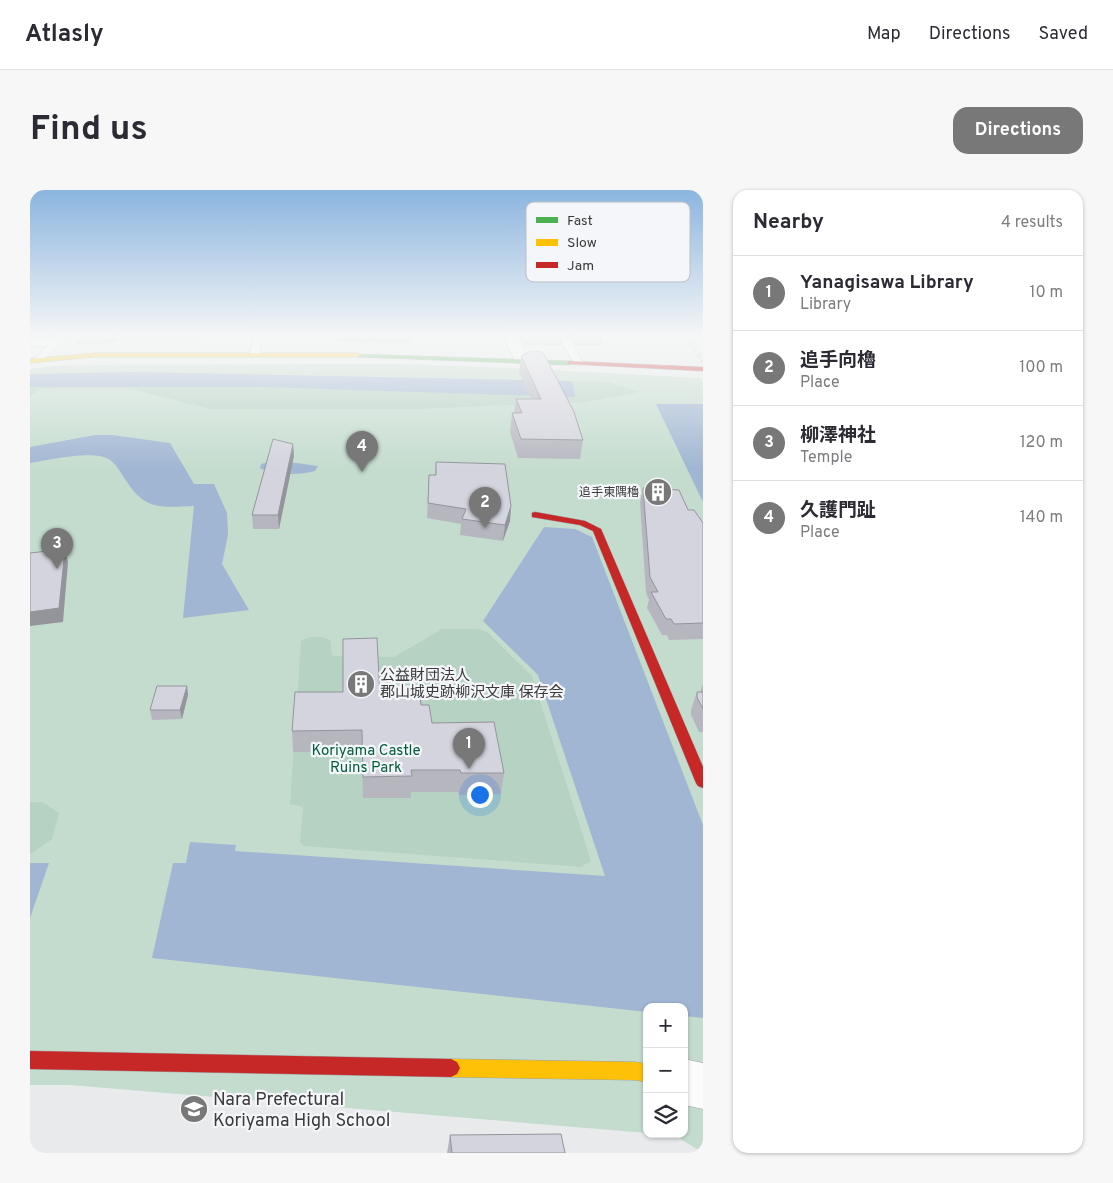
<!DOCTYPE html>
<html lang="en">
<head>
<meta charset="utf-8">
<style>
	:root { --surface:#fff; --page:#f7f7f7; --text:#2b2b33; --muted:#7c7c81; --line:#e1e1e2; --accent:#787879 }
	body { margin:0; font-family:Overpass,"Noto Sans JP",sans-serif; background:var(--page); color:var(--text) }
	.controls { position:absolute; right:15px; bottom:15px; display:grid; overflow:hidden; border-radius:10px; box-shadow:0 1px 4px #0004 }
	.controls button { width:45px; height:45px; display:grid; place-items:center; padding:0; border:0; border-bottom:1px solid var(--line); background:var(--surface); color:var(--text); font:25px sans-serif }
	.you { position:absolute; left:449px; top:604px; width:18px; height:18px; margin:-12px; border:4px solid #fff; border-radius:50%; background:#1a73e8; box-shadow:0 0 0 8px #1a73e833 }
	.badge { display:grid; place-items:center; width:32px; height:32px; border-radius:50%; background:var(--accent); color:#fff; font-size:16px; font-weight:700 }
	.pin { position:absolute; translate:-50% -41px; filter:drop-shadow(0 1px 2px #0008) }
	.pin::after { content:''; position:absolute; top:26px; width:18px; height:15px; background:inherit; clip-path:polygon(0 0,100% 0,50% 100%) }
	.list { margin:0; padding:0; list-style:none }
	h2 { display:flex; justify-content:space-between; align-items:center; height:65px; margin:0; padding:0 20px; font-size:21px }
	h2 small { font-size:16px; font-weight:400; color:var(--muted) }
	.list li { display:grid; grid-template-columns:32px 1fr auto; gap:15px; align-items:center; box-sizing:border-box; height:75px; padding:0 20px; border-top:1px solid var(--line) }
	.list b { display:block; font-size:19px; white-space:nowrap }
	.list p { margin:0; font-size:16px; white-space:nowrap; color:var(--muted) }
	.list em { font-size:16px; font-style:normal; color:var(--muted) }
	.icon { flex:none; width:28px; height:28px; fill:none; stroke:currentColor; stroke-width:2; stroke-linecap:round; stroke-linejoin:round }
	.map { position:relative; flex:none; width:673px; height:963px; overflow:hidden; border-radius:15px }
	header { display:flex; align-items:center; gap:30px; box-sizing:border-box; height:70px; padding:0 25px; background:var(--surface); border-bottom:1px solid var(--line) }
	header strong { font-size:24px }
	nav { display:flex; gap:28px; margin-inline-start:auto; font-size:18px }
	.intro { display:flex; align-items:center; justify-content:space-between; box-sizing:border-box; height:120px; padding:0 30px }
	h1 { margin:0; font-size:35px }
	.button { padding:12px 22px; border-radius:15px; background:var(--accent); color:#fff; font-size:18px; font-weight:700 }
	main { display:flex; gap:30px; padding:0 30px }
	aside { flex:1; background:var(--surface); border-radius:15px; box-shadow:0 1px 4px #0004 }
	.map>svg:first-child { display:block }
	.green { fill:#c4dcce }
	.forest { fill:#b5d2c2 }
	.water { fill:#a0b6d2 }
	.lines { fill:none; stroke-linecap:round; stroke-linejoin:round }
	.lane-casing { stroke:#9e9fa0; stroke-width:1 }
	.street-casing { stroke:#9e9fa0; stroke-width:1 }
	.fast-casing { stroke:#9e9fa0; stroke-width:1 }
	.slow-casing { stroke:#9e9fa0; stroke-width:1 }
	.jam-casing { stroke:#9e9fa0; stroke-width:1 }
	.lane { fill:#fcfcfc; fill-rule:evenodd }
	.street { fill:#fcfcfc; fill-rule:evenodd }
	.fast { fill:#4caf50; fill-rule:evenodd }
	.slow { fill:#ffc107; fill-rule:evenodd }
	.jam { fill:#c62828; fill-rule:evenodd }
	.rail { stroke:#c5c5c6; stroke-width:2; stroke-dasharray:5 2.5; stroke-linecap:butt }
	.wall { fill:#b6b6bf }
	.shaded-wall { fill:#94949b }
	.building { fill:#d4d4de; stroke:#94949b }
	.labels { text-anchor:middle; stroke-width:4.5; stroke-linejoin:round; paint-order:stroke }
	.far-poi-label { font-size:12px; fill:#3b3b3c; stroke:#f5f6f9; text-anchor:end }
	.poi-label { font-size:15px; fill:#3b3b3c; stroke:#f5f6f9; text-anchor:start }
	.park-label { font-size:15px; fill:#015e3b; stroke:#f5f6f9 }
	.near-poi-label { font-size:18px; fill:#3b3b3c; stroke:#f5f6f9; text-anchor:start }
	.key { fill:#f5f6f9; stroke:#bdbec0; stroke-width:1 }
	.key-label { font-size:14px; fill:#3b3b3c }
</style>
</head>
<body>
<header>
<strong>Atlasly</strong>
<nav><a>Map</a><a>Directions</a><a>Saved</a></nav>
</header>
<div class="intro"><h1>Find us</h1><a class="button">Directions</a></div>
<main>
<div class="map">
<svg width="673" height="963" viewBox="0 0 673 963">
	<rect width="100%" height="100%" fill="#e9eaeb"/>
	<path class="green" d="M358 174 463 177 671 188 673 191V963L644 945 636 944H654V817H617V943L40 895H0V179L22 176 70 175Z"/>
	<g class="forest">
		<path d="M113 182 577 192 610 202 555 212 386 219H181L96 198 12 199 0 206V187Z"/>
		<path d="M412 439H447L457 442 502 486 561 671 551 677 274 656 270 652 273 617 260 614 271 451C278 446 292 445 300 450L302 465 305 466 364 467Z"/>
		<path d="M0 612H12L29 623 22 649 2 663H0Z"/>
	</g>
	<g class="water">
		<path d="M104 182 542 191 545 207 233 197H0V184Z"/>
		<path d="M626 214H673V312L671 308Z"/>
		<path d="M65 245H83L140 253 164 294H184L197 323 198 345 192 374 219 420 153 428 164 316C132 317 116 321 97 292 92 285 87 275 80 270 65 259 18 270 0 273V257Z"/>
		<path d="M239 272 266 273 288 276 285 281C270 285 244 286 230 278L231 274Z"/>
		<path d="M514 337 545 339 562 347 673 635V828L654 826V817H617V822L122 768 143 673H156L160 652 206 655 205 661 575 686 508 485 453 431Z"/>
		<path d="M0 673H19L0 728Z"/>
	</g>
	<g class="lines">
		<defs>
			<g id="lane">
				<path d="M29 144H38L30 155 12 171H6V167L17 156H0V150H23Z"/>
				<path d="M225 144H233L229 165 224 168 219 165Z"/>
				<path d="M527 144H536L553 173 551 175H545Z"/>
			</g>
			<g id="street">
				<path d="M472 144H485L498 170 496 173H486Z"/>
				<path d="M654 869 673 873V919L654 915Z"/>
			</g>
			<path id="fast" d="M325 164 539 171 542 173 539 175 327 167Z"/>
			<g id="slow">
				<path d="M64 163H327L330 165 327 167H64L0 173V169Z"/>
				<path d="M421 869 605 872 617 874V892L605 890 421 887 415 884 412 878 415 872Z"/>
			</g>
			<g id="jam">
				<path d="M539 171 673 177V181L537 174Z"/>
				<path d="M505 322 555 331 571 339 673 577V598L668 596 666 593 563 341 550 335 502 327V323Z"/>
				<path d="M0 861 421 869 427 872 430 878 427 884 421 887 0 879Z"/>
			</g>
		</defs>
		<use href="#lane" class="lane-casing"/>
		<use href="#street" class="street-casing"/>
		<use href="#fast" class="fast-casing"/>
		<use href="#slow" class="slow-casing"/>
		<use href="#jam" class="jam-casing"/>
		<use href="#lane" class="lane"/>
		<use href="#street" class="street"/>
		<use href="#fast" class="fast"/>
		<use href="#slow" class="slow"/>
		<use href="#jam" class="jam"/>
		<path class="rail" d="M656 144 673 173"/>
	</g>
	<g class="wall">
		<path d="M0 144H26L22 148 0 149Z"/>
		<path d="M36 144H173L171 148 85 150 83 153 47 154 46 148 37 149Z"/>
		<path d="M308 144H380L379 153 308 152Z"/>
		<path d="M487 144H529L532 149 531 155H493Z"/>
		<path d="M538 144H568L572 149 571 155H545Z"/>
		<path d="M491 166 553 250 550 269 488 268 480 242 482 223H484L486 209H501L489 182Z"/>
		<path d="M263 254 264 266 249 339H223L222 325Z"/>
		<path d="M406 272 481 316 480 331 473 351 430 345 431 334 397 328 399 285H405Z"/>
		<path d="M613 298 658 320 673 333V449L639 450 637 445H632L617 418 619 410 616 403 610 312Z"/>
		<path d="M673 494V542H669L661 525V520L667 502H670Z"/>
		<path d="M157 496 158 505 152 529 122 530 120 520Z"/>
		<path d="M350 507 391 515 402 533 474 583 471 604 429 605 428 602H381V608H333L332 562H263L262 541Z"/>
		<path d="M420 945 535 963H417Z"/>
	</g>
	<g class="shaded-wall">
		<path d="M21 144H26L22 148Z"/>
		<path d="M82 144H84L85 150 83 153Z"/>
		<path d="M263 254 264 266 249 339 248 325Z"/>
		<path d="M481 316 480 331 473 351 475 335Z"/>
		<path d="M35 359 38 372 33 432 0 436V422Z"/>
		<path d="M157 496 158 505 152 529 150 520Z"/>
	</g>
	<g class="building">
		<path d="M491 144H529L532 149H493Z"/>
		<path d="M543 144H568L572 149H546Z"/>
		<path d="M501 161 513 162 544 222 553 250 491 249 482 223H492L486 209H511L491 166Z"/>
		<path d="M243 249 263 254 248 325H222Z"/>
		<path d="M406 272 475 274 481 316 475 335 432 329 436 319 398 313 399 285H406Z"/>
		<path d="M613 298 649 300 658 320H664L673 333V433L644 434 641 429H636L621 402H628L620 387Z"/>
		<path d="M35 359 29 418 0 422V363Z"/>
		<path d="M347 448 350 507 390 506 391 515H399L402 533 464 532 474 583H431L430 580H381L382 586 333 587 332 540 262 541 265 502H313V449Z"/>
		<path d="M127 496H157L150 520H120Z"/>
		<path d="M667 502H673V519L667 507Z"/>
		<path d="M531 944 535 963H422L420 945Z"/>
	</g>
	<linearGradient id="sky" x2="0" y2="1"><stop stop-color="#8bb5df"/><stop offset="0.52" stop-color="#f5f6f6"/><stop offset="1" stop-color="#f5f6f6" stop-opacity="0"/></linearGradient>
	<rect width="673" height="279" fill="url(#sky)"/>
	<defs>
		<symbol id="building-disc" viewBox="-11 -11 22 22"><circle r="9.5" fill="#787879" stroke="#f5f6f9"/><path d="M-4-6H4V6H1V3H-1V6H-4ZM-2.5-4.3h1.7v1.8h-1.7ZM.8-4.3h1.7v1.8H.8ZM-2.5-1h1.7V.8h-1.7ZM.8-1h1.7V.8H.8Z" fill="#fff"/></symbol>
		<symbol id="school-disc" viewBox="-11 -11 22 22"><circle r="9.5" fill="#787879" stroke="#f5f6f9"/><path d="M0-5L7-2L0 1L-7-2ZM-4 1L0 2.5L4 1V4Q0 6-4 4Z" fill="#fff"/></symbol>
	</defs>
	<g fill-rule="evenodd">
		<use href="#building-disc" x="612" y="286" width="32" height="32"/>
		<use href="#building-disc" x="315" y="478" width="32" height="32"/>
		<use href="#school-disc" x="148" y="903" width="32" height="32"/>
	</g>
	<g class="labels">
		<g class="far-poi-label">
			<text x="609" y="306">追手東隅櫓</text>
		</g>
		<g class="poi-label">
			<text x="350" y="490">公益財団法人<tspan x="350" dy="17">郡山城史跡柳沢文庫 保存会</tspan></text>
		</g>
		<g class="park-label">
			<text x="336" y="565">Koriyama Castle<tspan x="336" dy="17">Ruins Park</tspan></text>
		</g>
		<g class="near-poi-label">
			<text x="183" y="915">Nara Prefectural<tspan x="183" dy="21">Koriyama High School</tspan></text>
		</g>
	</g>
	<rect x="496" y="12" width="164" height="80" rx="8" class="key"/>
	<rect x="506" y="27" width="22" height="6" fill="#4caf50"/>
	<rect x="506" y="49" width="22" height="7" fill="#ffc107"/>
	<rect x="506" y="72" width="22" height="6" fill="#c62828"/>
	<g class="key-label">
		<text x="537" y="35">Fast</text>
		<text x="537" y="57">Slow</text>
		<text x="537" y="80">Jam</text>
	</g>
</svg>
<div class="controls">
<button>+</button>
<button>−</button>
<button><svg class="icon" aria-label="layers" viewBox="0 0 24 24"><path d="M12 4l9 5-9 5-9-5zM3 14l9 5 9-5"/></svg></button>
</div>
<div class="you"></div>
<div class="pin badge" style="left:439px;top:579px">1</div>
<div class="pin badge" style="left:455px;top:338px">2</div>
<div class="pin badge" style="left:27px;top:379px">3</div>
<div class="pin badge" style="left:332px;top:282px">4</div>
</div>
<aside>
<h2>Nearby<small>4 results</small></h2>
<ul class="list">
<li><span class="badge">1</span><div><b>Yanagisawa Library</b><p>Library</p></div><em>10 m</em></li>
<li><span class="badge">2</span><div><b>追手向櫓</b><p>Place</p></div><em>100 m</em></li>
<li><span class="badge">3</span><div><b>柳澤神社</b><p>Temple</p></div><em>120 m</em></li>
<li><span class="badge">4</span><div><b>久護門趾</b><p>Place</p></div><em>140 m</em></li>
</ul>
</aside>
</main>
</body>
</html>
